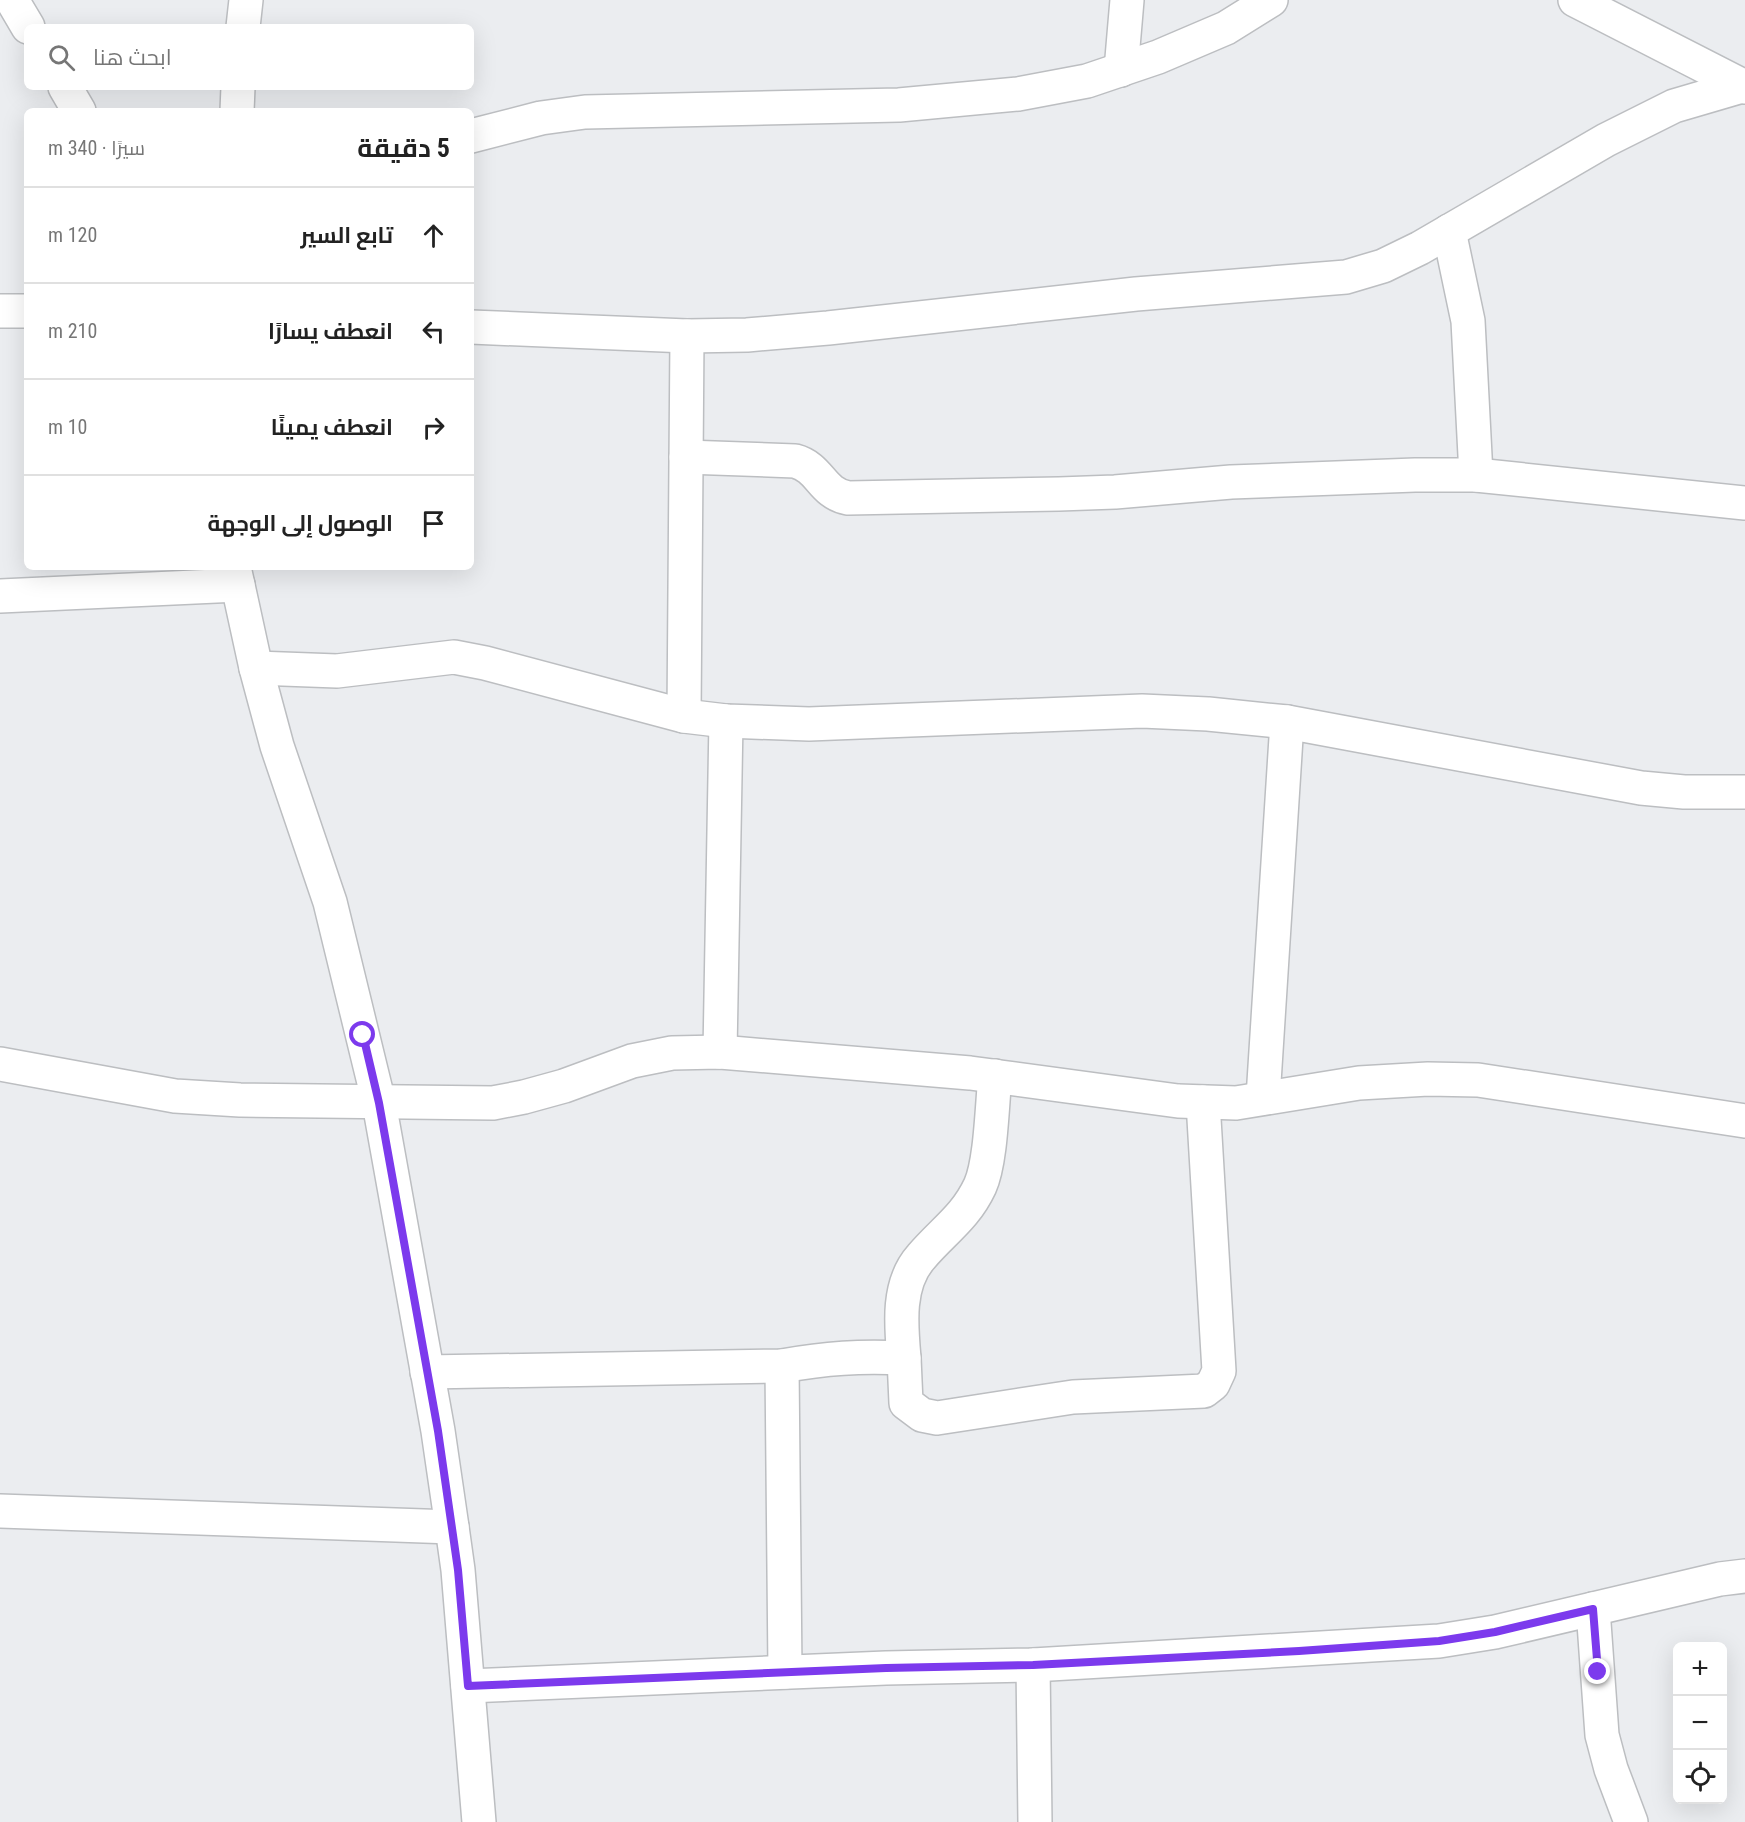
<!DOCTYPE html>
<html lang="ar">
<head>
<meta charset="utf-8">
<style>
	:root { --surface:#fff; --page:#f6f6f6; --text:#222; --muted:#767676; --line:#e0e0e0 }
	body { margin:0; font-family:"Roboto Condensed",Cairo,sans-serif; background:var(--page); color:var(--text); direction:rtl }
	.controls { position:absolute; right:18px; bottom:18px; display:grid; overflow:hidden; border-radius:9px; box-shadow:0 6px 24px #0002 }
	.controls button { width:54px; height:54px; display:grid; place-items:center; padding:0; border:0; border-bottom:2px solid var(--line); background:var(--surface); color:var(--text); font:30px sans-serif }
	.stop { position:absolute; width:18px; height:18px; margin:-14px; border:4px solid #7c3aed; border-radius:50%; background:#fff }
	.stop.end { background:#7c3aed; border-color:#fff; box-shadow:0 2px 6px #0008 }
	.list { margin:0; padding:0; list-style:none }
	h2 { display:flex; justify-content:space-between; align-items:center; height:78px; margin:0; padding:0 24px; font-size:26px }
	h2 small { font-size:20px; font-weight:400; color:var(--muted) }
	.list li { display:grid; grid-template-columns:39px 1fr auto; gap:18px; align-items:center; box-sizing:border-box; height:96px; padding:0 24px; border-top:2px solid var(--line) }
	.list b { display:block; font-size:22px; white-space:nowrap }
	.list em { font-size:20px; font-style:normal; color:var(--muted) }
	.icon { flex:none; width:33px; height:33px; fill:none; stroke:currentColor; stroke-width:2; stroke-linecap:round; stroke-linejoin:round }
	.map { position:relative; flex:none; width:1745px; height:1822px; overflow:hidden; direction:ltr }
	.search { position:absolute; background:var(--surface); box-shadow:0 6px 24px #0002; left:24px; top:24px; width:450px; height:66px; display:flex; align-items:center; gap:15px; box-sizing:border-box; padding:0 21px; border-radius:9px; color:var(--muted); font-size:22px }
	.panel { position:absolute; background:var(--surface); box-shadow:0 6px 24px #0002; left:24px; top:108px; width:450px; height:462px; border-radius:9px; direction:rtl }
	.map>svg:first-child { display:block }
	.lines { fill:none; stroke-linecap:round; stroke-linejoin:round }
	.minor-casing { stroke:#bcbec1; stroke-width:36 }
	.minor { stroke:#fff; stroke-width:33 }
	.route { stroke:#7c3aed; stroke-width:8 }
</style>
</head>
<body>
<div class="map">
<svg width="1745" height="1822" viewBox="0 0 1745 1822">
	<rect width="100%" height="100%" fill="#ebedf0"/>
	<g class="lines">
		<defs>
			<g id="minor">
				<path d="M12 0 28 27"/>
				<path d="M1575 0 1745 87"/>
				<path d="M243 27 246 0"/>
				<path d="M1121 70 1127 0"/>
				<path d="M65 87 79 111"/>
				<path d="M237 111 238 87"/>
				<path d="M471 136 541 118 585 112 899 105 1018 94 1087 81 1158 57 1226 28 1271 0"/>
				<path d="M1449 231 1468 321 1476 475"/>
				<path d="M0 311H27"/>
				<path d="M471 327 687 336 747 335 828 328 1136 294 1346 277 1383 266 1420 248 1606 140 1674 106 1742 86"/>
				<path d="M686 457 795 461C821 468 821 493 848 498L1059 494 1115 492 1231 482 1415 475H1476L1745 503"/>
				<path d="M234 567 256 668 277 746 330 902 379 1103 438 1431 452 1527 458 1570 479 1822"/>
				<path d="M0 596 238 585"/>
				<path d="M256 668 337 671 454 657 485 663 684 716 726 721 809 724 1142 711 1208 714 1287 722 1641 788 1684 792H1745"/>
				<path d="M684 716 687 336"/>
				<path d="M720 1052 726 721"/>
				<path d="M0 1064 175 1096 240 1100 493 1103 524 1097 564 1086 632 1061 672 1053 720 1052 970 1073 1178 1101 1236 1103 1359 1083 1428 1079 1478 1080 1745 1121"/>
				<path d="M1263 1098 1287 722"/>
				<path d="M904 1358 906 1403 922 1415 937 1418 1073 1397 1204 1391 1213 1384 1219 1371 1203 1102"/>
				<path d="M782 1366 785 1672"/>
				<path d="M427 1372 782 1366C827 1358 859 1356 904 1358 901 1325 897 1284 921 1257 943 1231 965 1218 980 1186 991 1162 992 1105 995 1076"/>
				<path d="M0 1511 452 1527"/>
				<path d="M1593 1609 1602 1735 1611 1769 1631 1822"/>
				<path d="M1033 1665 1035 1822"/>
				<path d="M468 1686 886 1668 1033 1665 1439 1641 1495 1632 1720 1579 1745 1576"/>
			</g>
		</defs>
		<use href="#minor" class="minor-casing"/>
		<use href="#minor" class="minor"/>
	</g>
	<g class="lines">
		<path class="route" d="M363 1035 379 1103 438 1431 458 1570 468 1686 886 1668 1033 1665 1299 1651 1439 1641 1495 1632 1593 1609 1598 1672"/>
	</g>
</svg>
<div class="controls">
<button>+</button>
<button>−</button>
<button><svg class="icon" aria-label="locate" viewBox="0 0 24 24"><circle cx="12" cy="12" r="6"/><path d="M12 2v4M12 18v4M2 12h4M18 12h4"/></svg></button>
</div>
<div class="stop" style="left:363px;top:1035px"></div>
<div class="stop end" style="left:1598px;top:1672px"></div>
<div class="search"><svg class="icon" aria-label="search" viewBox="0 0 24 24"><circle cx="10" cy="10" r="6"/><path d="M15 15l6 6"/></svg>ابحث هنا</div>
<section class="panel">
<h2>5 دقيقة<small>سيرًا · 340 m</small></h2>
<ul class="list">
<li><svg class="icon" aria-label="ahead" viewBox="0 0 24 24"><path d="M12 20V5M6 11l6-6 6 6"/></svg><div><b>تابع السير</b></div><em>120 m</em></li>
<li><svg class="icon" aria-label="left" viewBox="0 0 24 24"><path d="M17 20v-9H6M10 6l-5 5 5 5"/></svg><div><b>انعطف يسارًا</b></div><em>210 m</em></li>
<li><svg class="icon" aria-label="right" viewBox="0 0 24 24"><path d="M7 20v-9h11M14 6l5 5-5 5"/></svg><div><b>انعطف يمينًا</b></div><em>10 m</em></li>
<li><svg class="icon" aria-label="arrive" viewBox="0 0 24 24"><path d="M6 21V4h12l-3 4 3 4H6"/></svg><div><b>الوصول إلى الوجهة</b></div></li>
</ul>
</section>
</div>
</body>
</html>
